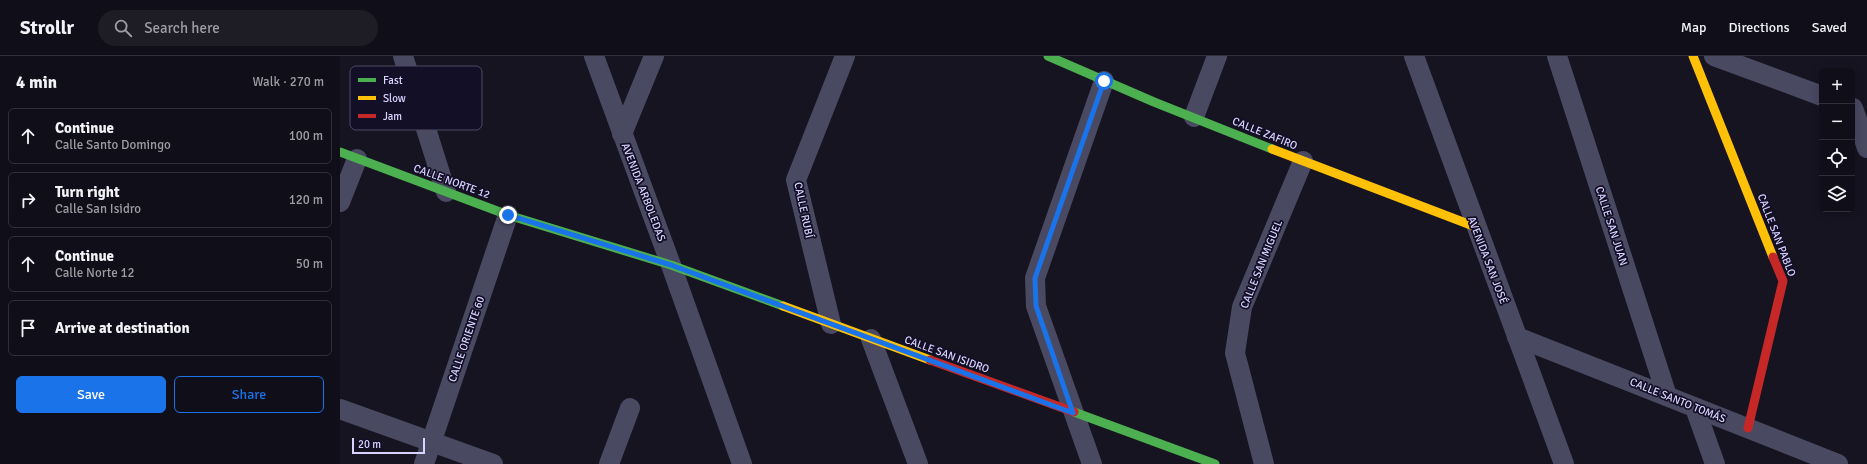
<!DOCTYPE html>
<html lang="en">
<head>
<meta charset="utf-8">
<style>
	:root { --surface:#100f19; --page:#1e1d26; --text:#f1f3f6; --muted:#9c9ca2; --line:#302f38; --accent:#1a73e8 }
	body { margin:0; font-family:Signika,sans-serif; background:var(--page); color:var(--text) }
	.controls { position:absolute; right:12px; top:12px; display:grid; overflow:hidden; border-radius:6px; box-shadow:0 2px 10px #0003 }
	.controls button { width:36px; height:36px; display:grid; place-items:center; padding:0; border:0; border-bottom:1px solid var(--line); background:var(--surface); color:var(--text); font:20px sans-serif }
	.scale { position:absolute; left:12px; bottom:10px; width:73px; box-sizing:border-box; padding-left:4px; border:2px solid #d9d4ff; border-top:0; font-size:11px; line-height:14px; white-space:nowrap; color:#d9d4ff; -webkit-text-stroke:3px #130f26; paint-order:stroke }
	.stop { position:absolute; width:12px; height:12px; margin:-9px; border:3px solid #1a73e8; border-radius:50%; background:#fff }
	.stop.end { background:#1a73e8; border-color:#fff; box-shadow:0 1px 4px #0008 }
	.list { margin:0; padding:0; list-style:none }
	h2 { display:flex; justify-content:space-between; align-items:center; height:52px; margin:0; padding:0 16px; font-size:17px }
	h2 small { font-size:13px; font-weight:400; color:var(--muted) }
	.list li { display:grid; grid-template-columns:26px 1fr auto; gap:12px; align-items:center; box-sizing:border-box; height:56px; margin:0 8px 8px; padding:0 8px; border:1px solid var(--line); border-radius:6px }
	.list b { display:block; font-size:15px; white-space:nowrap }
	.list p { margin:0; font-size:13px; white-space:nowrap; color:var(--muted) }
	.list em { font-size:13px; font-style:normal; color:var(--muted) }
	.actions { display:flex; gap:8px; padding:12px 16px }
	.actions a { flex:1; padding:9px 0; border:1px solid var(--accent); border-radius:6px; text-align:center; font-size:14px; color:var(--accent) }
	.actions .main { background:var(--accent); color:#fff }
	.icon { flex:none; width:22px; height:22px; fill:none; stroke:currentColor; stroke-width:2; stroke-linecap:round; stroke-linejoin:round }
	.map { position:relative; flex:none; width:1527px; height:408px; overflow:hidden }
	header { display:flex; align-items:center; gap:24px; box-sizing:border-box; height:56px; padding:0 20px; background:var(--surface); border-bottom:1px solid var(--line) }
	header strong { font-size:19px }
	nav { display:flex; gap:22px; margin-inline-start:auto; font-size:14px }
	.search { width:280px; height:36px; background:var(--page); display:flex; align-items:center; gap:10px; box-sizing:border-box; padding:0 14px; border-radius:22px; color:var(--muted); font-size:15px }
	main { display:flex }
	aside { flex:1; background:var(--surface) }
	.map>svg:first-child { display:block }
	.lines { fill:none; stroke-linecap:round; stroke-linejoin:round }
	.street { stroke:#4a4962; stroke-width:20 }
	.fast { stroke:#4caf50; stroke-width:9 }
	.slow { stroke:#ffc107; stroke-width:9 }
	.jam { stroke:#c62828; stroke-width:9 }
	.route { stroke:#1a73e8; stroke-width:5 }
	.labels { text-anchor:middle; stroke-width:3.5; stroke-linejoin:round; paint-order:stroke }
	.street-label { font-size:11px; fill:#d9d4ff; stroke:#130f26 }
	.key { fill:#130f26; stroke:#4e4a67; stroke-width:1 }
	.key-label { font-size:11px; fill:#d9d4ff }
</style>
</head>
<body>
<header>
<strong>Strollr</strong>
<div class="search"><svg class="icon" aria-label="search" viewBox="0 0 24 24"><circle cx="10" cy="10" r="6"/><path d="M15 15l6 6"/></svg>Search here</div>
<nav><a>Map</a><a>Directions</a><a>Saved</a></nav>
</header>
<main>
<aside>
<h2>4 min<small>Walk · 270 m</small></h2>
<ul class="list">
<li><svg class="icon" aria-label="ahead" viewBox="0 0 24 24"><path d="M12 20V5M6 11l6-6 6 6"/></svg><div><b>Continue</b><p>Calle Santo Domingo</p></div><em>100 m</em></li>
<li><svg class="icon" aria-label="right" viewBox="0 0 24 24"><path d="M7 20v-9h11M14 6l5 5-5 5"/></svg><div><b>Turn right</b><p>Calle San Isidro</p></div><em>120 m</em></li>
<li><svg class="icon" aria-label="ahead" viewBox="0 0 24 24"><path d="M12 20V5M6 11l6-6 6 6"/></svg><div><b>Continue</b><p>Calle Norte 12</p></div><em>50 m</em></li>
<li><svg class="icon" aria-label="arrive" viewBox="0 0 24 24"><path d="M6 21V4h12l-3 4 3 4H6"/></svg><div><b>Arrive at destination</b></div></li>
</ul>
<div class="actions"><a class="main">Save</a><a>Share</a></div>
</aside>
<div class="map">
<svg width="1527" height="408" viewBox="0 0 1527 408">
	<rect width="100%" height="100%" fill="#161421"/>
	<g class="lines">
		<g class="street">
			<path d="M63 0 106 136"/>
			<path d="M254 0 331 209 402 408"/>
			<path d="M1074 0 1224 408"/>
			<path d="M1217 0 1327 340"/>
			<path d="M1374 0 1482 40"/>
			<path d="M1513 52 1527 92"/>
			<path d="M854 61 877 0"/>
			<path d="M282 78 314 0"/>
			<path d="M0 146 17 103"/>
			<path d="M491 268 456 124 505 0"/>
			<path d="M1177 281 1498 408"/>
			<path d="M531 283 578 408"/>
			<path d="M1355 352 1375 408"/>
			<path d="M0 353 153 408"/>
			<path d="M84 408 168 159"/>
			<path d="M269 408 290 352"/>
			<path d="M752 408 696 250 695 222 764 25"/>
			<path d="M924 408 895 297 902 251 963 105"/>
		</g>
		<g class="fast">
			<path d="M708 0 814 46 932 93"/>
			<path d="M0 96 168 159 331 209 443 250"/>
			<path d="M734 356 875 408"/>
		</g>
		<g class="slow">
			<path d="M1353 0 1433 201"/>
			<path d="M932 93 1136 171"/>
			<path d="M443 250 590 304"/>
		</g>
		<g class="jam">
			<path d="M590 304 734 356"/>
			<path d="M1408 372 1443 225 1433 201"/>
		</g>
	</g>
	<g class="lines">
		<path class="route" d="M168 159 331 209 733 357 696 250 695 222 764 25"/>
	</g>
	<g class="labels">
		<g class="street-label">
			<text transform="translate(925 77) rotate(22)" y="4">CALLE ZAFIRO</text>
			<text transform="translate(112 125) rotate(20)" y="4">CALLE NORTE 12</text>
			<text transform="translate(304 136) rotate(69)" y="4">AVENIDA ARBOLEDAS</text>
			<text transform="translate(464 154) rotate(78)" y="4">CALLE RUBÍ</text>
			<text transform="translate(1272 170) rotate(72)" y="4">CALLE SAN JUAN</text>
			<text transform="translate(1437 179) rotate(69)" y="4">CALLE SAN PABLO</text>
			<text transform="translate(1148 204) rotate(69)" y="4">AVENIDA SAN JOSÉ</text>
			<text transform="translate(921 208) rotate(-68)" y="4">CALLE SAN MIGUEL</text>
			<text transform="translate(126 283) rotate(-71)" y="4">CALLE ORIENTE 60</text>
			<text transform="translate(607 298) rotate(20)" y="4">CALLE SAN ISIDRO</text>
			<text transform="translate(1338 344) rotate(22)" y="4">CALLE SANTO TOMÁS</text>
		</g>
	</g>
	<rect x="10" y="10" width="132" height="64" rx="6" class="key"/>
	<rect x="18" y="22" width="18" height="4" fill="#4caf50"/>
	<rect x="18" y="40" width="18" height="4" fill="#ffc107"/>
	<rect x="18" y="58" width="18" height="4" fill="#c62828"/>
	<g class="key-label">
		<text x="43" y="28">Fast</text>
		<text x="43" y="46">Slow</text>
		<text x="43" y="64">Jam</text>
	</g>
</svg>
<div class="controls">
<button>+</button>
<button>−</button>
<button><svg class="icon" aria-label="locate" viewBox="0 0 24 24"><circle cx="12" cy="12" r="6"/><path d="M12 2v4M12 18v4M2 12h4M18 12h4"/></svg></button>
<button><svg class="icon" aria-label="layers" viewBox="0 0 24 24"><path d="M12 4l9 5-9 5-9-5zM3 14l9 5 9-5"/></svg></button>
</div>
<div class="scale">20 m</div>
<div class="stop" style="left:764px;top:25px"></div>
<div class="stop end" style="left:168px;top:159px"></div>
</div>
</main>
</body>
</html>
